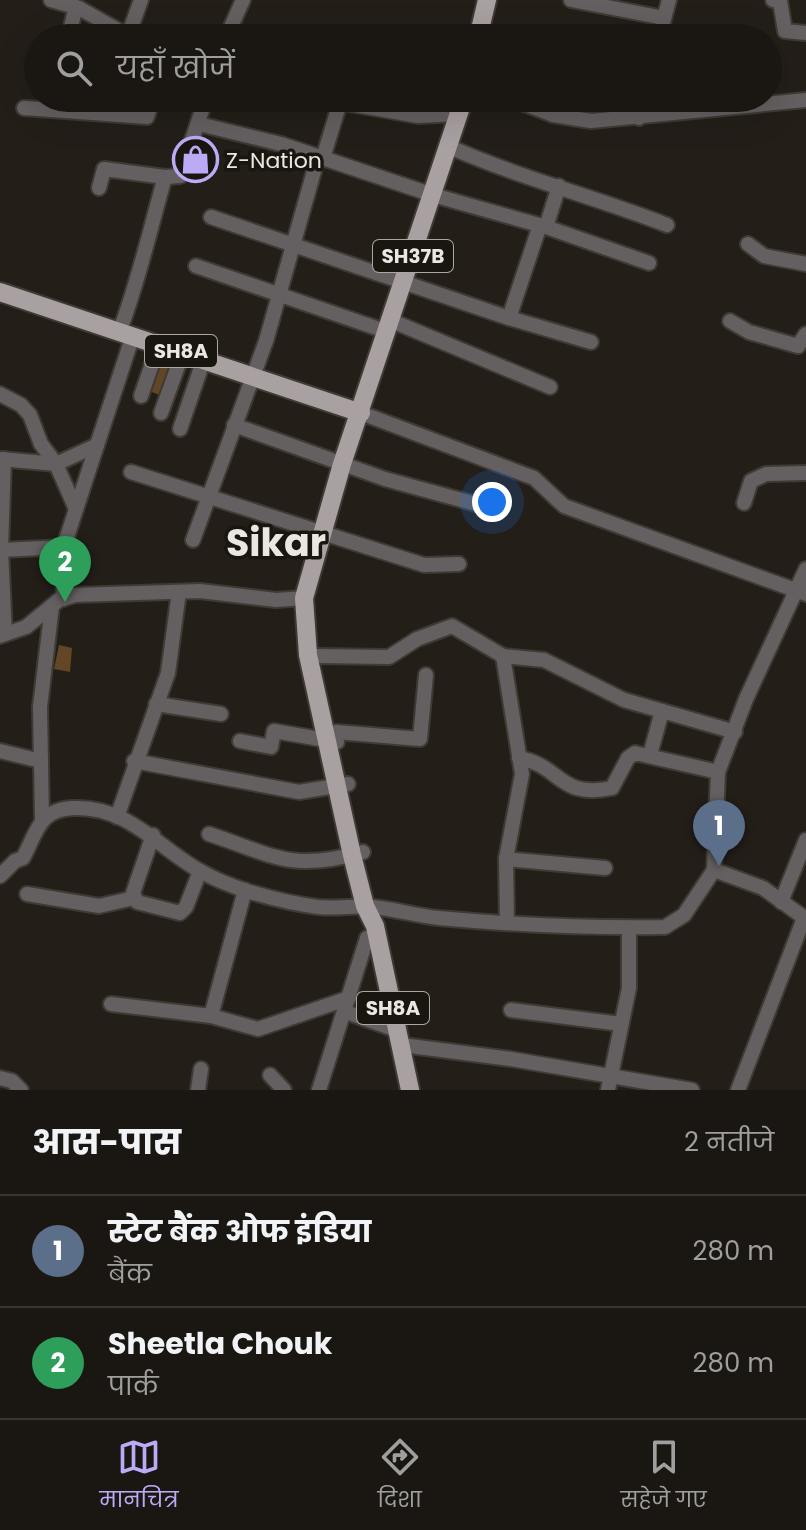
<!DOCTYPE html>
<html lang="hi">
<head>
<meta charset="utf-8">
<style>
	:root { --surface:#1a1612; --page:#272320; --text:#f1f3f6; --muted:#9f9f9f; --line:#383532; --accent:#bcaaf6 }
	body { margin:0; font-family:Poppins,"Noto Sans Devanagari",sans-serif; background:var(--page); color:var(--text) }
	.you { position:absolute; left:492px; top:502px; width:28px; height:28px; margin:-20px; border:6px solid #fff; border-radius:50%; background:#1a73e8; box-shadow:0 0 0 12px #1a73e833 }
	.badge { display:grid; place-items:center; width:52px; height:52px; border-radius:50%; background:var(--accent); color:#fff; font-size:26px; font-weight:700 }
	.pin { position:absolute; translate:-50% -66px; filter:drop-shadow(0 2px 4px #0008) }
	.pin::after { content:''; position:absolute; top:42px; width:28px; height:24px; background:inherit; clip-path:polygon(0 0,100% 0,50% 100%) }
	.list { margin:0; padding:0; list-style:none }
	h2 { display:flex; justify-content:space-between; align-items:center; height:104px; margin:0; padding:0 32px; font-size:34px }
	h2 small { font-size:26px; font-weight:400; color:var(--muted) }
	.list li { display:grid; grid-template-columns:52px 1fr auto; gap:24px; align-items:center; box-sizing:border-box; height:112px; padding:0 32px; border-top:2px solid var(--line) }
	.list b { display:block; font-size:30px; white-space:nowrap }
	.list p { margin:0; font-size:26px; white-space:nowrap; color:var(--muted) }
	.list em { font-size:26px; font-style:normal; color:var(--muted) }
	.icon { flex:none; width:44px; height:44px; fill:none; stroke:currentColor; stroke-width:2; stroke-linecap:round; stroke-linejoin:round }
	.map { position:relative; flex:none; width:806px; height:1090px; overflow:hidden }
	.search { position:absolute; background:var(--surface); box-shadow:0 8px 32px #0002; left:24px; right:24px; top:24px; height:88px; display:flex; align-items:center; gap:20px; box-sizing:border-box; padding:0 28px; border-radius:44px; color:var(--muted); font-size:30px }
	.sheet { height:328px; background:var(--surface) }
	nav { display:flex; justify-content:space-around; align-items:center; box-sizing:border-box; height:112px; border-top:2px solid var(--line); background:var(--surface); font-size:22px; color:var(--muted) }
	nav a { display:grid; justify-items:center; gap:4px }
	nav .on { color:var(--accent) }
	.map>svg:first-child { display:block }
	.building { fill:#624626 }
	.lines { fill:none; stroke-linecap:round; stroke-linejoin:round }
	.minor-casing { stroke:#3f3a34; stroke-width:18 }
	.major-casing { stroke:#3f3a34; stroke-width:22 }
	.minor { stroke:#645f60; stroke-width:14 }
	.major { stroke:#a9a0a1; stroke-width:18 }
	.labels { text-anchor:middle; stroke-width:7; stroke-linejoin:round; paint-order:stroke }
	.shield { fill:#19150f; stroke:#aba8a3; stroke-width:2 }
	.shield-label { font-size:20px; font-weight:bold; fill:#eae7e2 }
	.poi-label { font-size:22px; fill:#eae7e2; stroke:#19150f; text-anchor:start }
	.town-label { font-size:38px; font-weight:bold; fill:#eae7e2; stroke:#19150f }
</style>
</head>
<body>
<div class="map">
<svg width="806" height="1090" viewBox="0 0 806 1090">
	<rect width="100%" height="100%" fill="#231e18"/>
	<g class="building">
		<path d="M157 354 177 361 165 397 144 389Z"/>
		<path d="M59 645 72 648 70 672 54 669Z"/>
	</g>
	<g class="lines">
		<defs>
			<g id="minor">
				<path d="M51 0 79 8 132 38"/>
				<path d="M571 0 664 18"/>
				<path d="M773 0 780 1 785 31 806 33"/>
				<path d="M128 36 141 0"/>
				<path d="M68 38 76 7"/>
				<path d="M226 38 243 0"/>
				<path d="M659 38 669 0"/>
				<path d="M315 98 418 116 460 114"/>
				<path d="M509 98 553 115 591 121 806 100"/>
				<path d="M24 108 147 117 153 98"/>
				<path d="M639 118 643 98"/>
				<path d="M199 124 281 144 433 195 546 227 649 263"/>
				<path d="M450 147C520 178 595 197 667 225"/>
				<path d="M323 158 338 109"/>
				<path d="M99 188 104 169 165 177"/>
				<path d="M211 217 509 318 591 342"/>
				<path d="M546 227 559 186"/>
				<path d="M748 244 764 256 806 264"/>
				<path d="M196 266 388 332"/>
				<path d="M509 318 540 225"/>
				<path d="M392 321 550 387"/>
				<path d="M730 321 749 332 798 346 806 334"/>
				<path d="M120 330C139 280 150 229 165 177L180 176 206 98"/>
				<path d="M0 394 21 405 30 415 41 444 56 464 76 509"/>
				<path d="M141 396 159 344"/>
				<path d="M161 413 183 352"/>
				<path d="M361 413 534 478 564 506 806 594"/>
				<path d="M234 425 385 479 476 504"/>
				<path d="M180 429 204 359"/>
				<path d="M0 459 56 464 97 445"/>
				<path d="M4 459 1 550 5 634"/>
				<path d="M131 472 424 565 459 564"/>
				<path d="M744 503 751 481 766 474 806 473"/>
				<path d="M193 540 266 341 318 157"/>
				<path d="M0 550 66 547"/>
				<path d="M806 569 746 699 718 772 714 870 763 888 806 919"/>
				<path d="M63 599 66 540 133 335"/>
				<path d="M0 636 26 627 59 600 75 595 200 591 276 600 304 598"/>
				<path d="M317 656 389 657 417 639 452 626 503 656 544 660 624 700 735 732"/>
				<path d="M503 656 522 774 506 859 507 923"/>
				<path d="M156 704 221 714"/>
				<path d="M336 732 420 739 426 675"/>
				<path d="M240 741 271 747 274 731 337 742"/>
				<path d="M0 751 41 761"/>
				<path d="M650 755 662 711"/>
				<path d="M519 758C562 766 558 799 612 788L628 758 635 753 718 772"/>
				<path d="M134 761 299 792 348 784"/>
				<path d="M117 817 168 673 179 592"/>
				<path d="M42 818 40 707 52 606"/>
				<path d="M209 834C275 856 291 872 363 852"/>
				<path d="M153 835 133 893 137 902 180 913 186 907 200 871"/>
				<path d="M506 859 605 868"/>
				<path d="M0 876 15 861 23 858C37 832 39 809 74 808 129 806 159 849 202 872 216 880 232 886 247 891 270 898 295 904 318 907 337 909 355 905 373 907 395 909 417 916 439 918 514 925 589 928 665 927L684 915 714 870"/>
				<path d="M27 894 99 906 134 898"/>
				<path d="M781 902 806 840"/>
				<path d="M111 1004 211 1016 258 1029 349 998"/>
				<path d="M511 1010 621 1024"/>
				<path d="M346 1012 399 1031"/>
				<path d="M211 1016 245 890"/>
				<path d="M402 1045 511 1059 692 1090"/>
				<path d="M270 1075 284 1090"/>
				<path d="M0 1078 12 1081 21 1090"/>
				<path d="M198 1090 201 1069"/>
				<path d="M319 1090 367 938"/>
				<path d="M608 1090 629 988V928"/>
				<path d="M738 1090 804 918"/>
			</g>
			<g id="major">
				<path d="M478 38 487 0"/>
				<path d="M0 292 361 413"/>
				<path d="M410 1090 375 926 365 906 352 855 308 655 304 598 342 464 464 98"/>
			</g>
		</defs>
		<use href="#minor" class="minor-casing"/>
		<use href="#major" class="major-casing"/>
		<use href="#minor" class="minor"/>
		<use href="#major" class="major"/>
	</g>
	<defs>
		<symbol id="shop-ring" viewBox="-11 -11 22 22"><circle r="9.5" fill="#19150f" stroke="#bcaaf6" stroke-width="1.5"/><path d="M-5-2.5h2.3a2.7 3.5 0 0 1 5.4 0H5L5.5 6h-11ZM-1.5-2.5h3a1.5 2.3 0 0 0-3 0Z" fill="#bcaaf6"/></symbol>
	</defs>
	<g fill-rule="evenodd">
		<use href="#shop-ring" x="170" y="134" width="51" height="51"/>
	</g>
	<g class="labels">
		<g class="shield">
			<rect x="373" y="240" width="80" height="32" rx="6"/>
			<rect x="145" y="335" width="72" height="32" rx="6"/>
			<rect x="357" y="992" width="72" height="32" rx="6"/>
		</g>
		<g class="shield-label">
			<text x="413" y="263">SH37B</text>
			<text x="181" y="358">SH8A</text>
			<text x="393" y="1015">SH8A</text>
		</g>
		<g class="poi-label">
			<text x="226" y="168">Z-Nation</text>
		</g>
		<g class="town-label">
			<text x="276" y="556">Sikar</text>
		</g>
	</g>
</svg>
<div class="you"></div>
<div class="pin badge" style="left:719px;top:866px;background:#5c6f8a">1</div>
<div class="pin badge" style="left:65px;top:602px;background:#2e9e5b">2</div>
<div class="search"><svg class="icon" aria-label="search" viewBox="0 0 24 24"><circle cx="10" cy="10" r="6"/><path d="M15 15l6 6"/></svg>यहाँ खोजें</div>
</div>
<section class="sheet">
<h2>आस-पास<small>2 नतीजे</small></h2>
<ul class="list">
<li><span class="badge" style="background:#5c6f8a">1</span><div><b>स्टेट बेैंक ओफ इंडिया</b><p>बैंक</p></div><em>280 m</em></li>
<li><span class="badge" style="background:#2e9e5b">2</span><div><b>Sheetla Chouk</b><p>पार्क</p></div><em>280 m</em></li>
</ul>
</section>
<nav>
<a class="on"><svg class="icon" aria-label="map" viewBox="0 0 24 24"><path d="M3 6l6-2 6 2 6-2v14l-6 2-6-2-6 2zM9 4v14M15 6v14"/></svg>मानचित्र</a>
<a><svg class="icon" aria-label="directions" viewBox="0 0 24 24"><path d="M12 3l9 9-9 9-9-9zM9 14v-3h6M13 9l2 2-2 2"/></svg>दिशा</a>
<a><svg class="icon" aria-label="saved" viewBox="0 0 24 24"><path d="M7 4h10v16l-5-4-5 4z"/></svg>सहेजे गए</a>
</nav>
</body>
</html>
